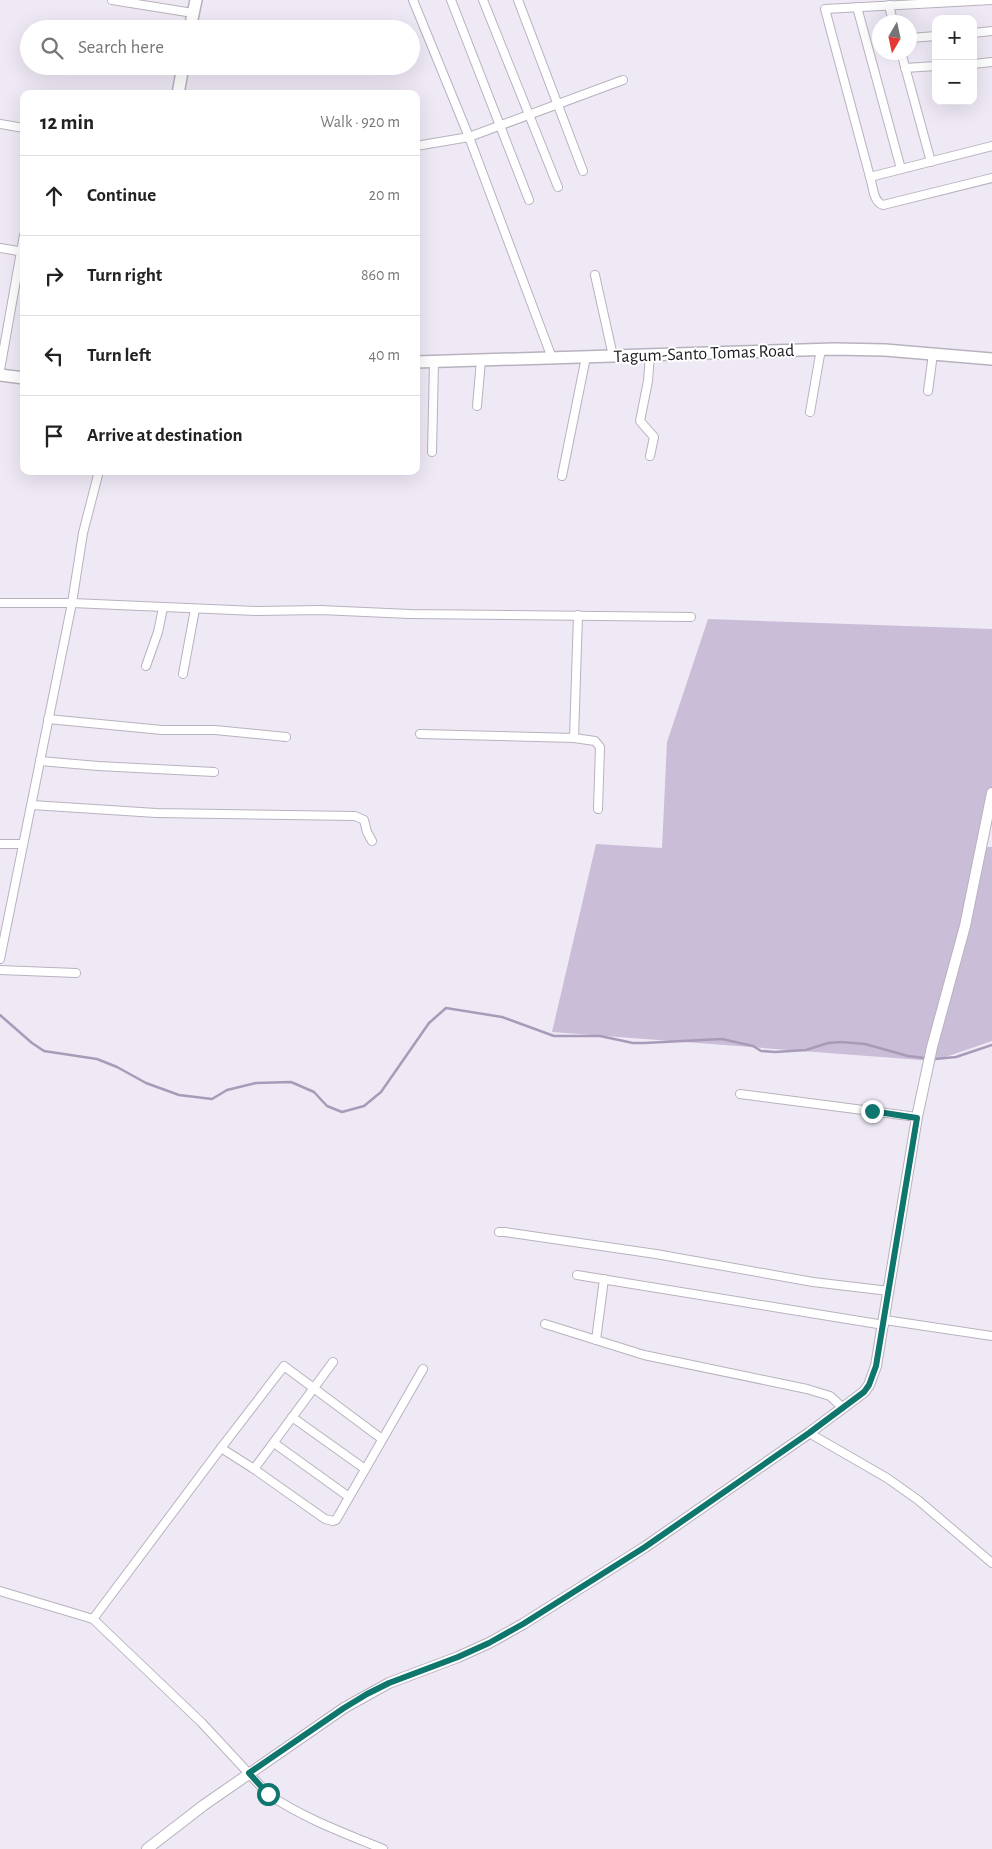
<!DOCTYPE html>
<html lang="en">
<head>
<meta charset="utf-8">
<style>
	:root { --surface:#fff; --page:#f6f6f6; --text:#222; --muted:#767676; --line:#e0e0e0 }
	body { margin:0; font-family:"Alegreya Sans",sans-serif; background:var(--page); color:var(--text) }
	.controls { position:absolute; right:15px; top:15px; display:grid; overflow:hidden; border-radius:10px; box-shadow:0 5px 20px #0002 }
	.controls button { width:45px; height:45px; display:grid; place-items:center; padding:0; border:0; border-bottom:1px solid var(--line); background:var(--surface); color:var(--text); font:25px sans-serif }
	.compass { position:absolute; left:872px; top:15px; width:45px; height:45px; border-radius:50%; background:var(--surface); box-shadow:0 5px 20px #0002; rotate:189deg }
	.stop { position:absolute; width:15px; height:15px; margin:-11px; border:4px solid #0f766e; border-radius:50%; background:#fff }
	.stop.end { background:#0f766e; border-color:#fff; box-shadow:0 1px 5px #0008 }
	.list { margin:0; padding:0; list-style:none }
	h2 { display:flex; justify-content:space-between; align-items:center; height:65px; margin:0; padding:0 20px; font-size:21px }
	h2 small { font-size:16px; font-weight:400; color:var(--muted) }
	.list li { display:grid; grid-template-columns:32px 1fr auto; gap:15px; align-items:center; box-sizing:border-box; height:80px; padding:0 20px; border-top:1px solid var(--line) }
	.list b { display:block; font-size:19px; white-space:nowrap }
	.list em { font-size:16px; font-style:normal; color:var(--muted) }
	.icon { flex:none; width:28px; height:28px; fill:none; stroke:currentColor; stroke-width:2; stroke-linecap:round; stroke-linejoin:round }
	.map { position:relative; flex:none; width:992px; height:1849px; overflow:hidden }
	.search { position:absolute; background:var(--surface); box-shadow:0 5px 20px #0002; left:20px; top:20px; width:400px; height:55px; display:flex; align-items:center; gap:12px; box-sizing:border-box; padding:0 18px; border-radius:28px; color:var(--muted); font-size:19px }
	.panel { position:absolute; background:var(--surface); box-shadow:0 5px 20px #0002; left:20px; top:90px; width:400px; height:385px; border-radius:10px }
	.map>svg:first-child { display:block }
	.green { fill:#cabdd8 }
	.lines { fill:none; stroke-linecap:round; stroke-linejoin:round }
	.stream { stroke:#a89bb8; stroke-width:2.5 }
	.minor-casing { stroke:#b8b2be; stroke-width:10 }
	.tertiary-casing { stroke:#b8b2be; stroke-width:12 }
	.secondary-casing { stroke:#b8b2be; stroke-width:14 }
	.minor { stroke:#fff; stroke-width:8 }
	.tertiary { stroke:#fff; stroke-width:10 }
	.secondary { stroke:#fff; stroke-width:11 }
	.route { stroke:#0f766e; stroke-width:6 }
	.labels { text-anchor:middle; stroke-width:4; stroke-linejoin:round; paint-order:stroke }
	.street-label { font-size:18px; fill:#1d1b20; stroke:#fff }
</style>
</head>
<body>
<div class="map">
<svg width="992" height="1849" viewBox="0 0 992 1849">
	<rect width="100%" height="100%" fill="#efe9f6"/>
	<path class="green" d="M708 619 992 629V805L984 847H992V1041L934 1061 552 1032 596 844 662 848 667 742Z"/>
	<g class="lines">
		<g class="stream">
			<path d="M0 1015 32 1043 44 1051 97 1059 117 1067 146 1083 179 1095 212 1099 227 1090 256 1083 291 1082 314 1092 327 1106 342 1112 364 1106 381 1092 429 1023 446 1008 502 1017 554 1036H600L633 1043H644L722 1039 753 1046 761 1051 775 1052 806 1050 828 1043 841 1042 865 1044 908 1056 924 1058"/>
			<path d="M935 1059 956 1057 992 1045"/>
		</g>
		<defs>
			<g id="minor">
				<path d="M112 0 193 13"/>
				<path d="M413 0 469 137 552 358"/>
				<path d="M451 0 529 200"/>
				<path d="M483 0 558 187"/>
				<path d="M518 0 583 171"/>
				<path d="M992 0 825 9 870 177 992 146"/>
				<path d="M889 5 893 22"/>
				<path d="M857 7 901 169"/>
				<path d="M973 33 992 31"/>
				<path d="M910 38 936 36"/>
				<path d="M901 52 931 162"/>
				<path d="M973 64 992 62"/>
				<path d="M905 68 936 66"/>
				<path d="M0 124 24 128"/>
				<path d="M416 146 469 137 623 80"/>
				<path d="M870 177C873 186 873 202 883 205L992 178"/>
				<path d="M0 248 24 252"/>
				<path d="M595 275 613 356"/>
				<path d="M650 354 648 381 640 421 654 437 650 456"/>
				<path d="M0 370 24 235"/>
				<path d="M928 391 933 354"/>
				<path d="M477 406 481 360"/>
				<path d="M810 412 821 349"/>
				<path d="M432 452 434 362"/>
				<path d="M562 476 586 357"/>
				<path d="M0 603H72L257 611 320 610 410 614 691 617"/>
				<path d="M146 666 158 632 163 608"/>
				<path d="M183 674 195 609"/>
				<path d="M48 719 162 730H215L286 737"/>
				<path d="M420 734 574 738 578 615"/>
				<path d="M574 738 595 741 600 747 598 809"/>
				<path d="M40 761 98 766 214 772"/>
				<path d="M32 805 156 813 355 816 364 820 367 832 372 841"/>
				<path d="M0 844H23"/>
				<path d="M0 959 72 603 83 533 99 471"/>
				<path d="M0 970 76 973"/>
				<path d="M740 1094 917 1117"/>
				<path d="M499 1232H505L656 1254 813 1282 889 1291"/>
				<path d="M577 1275 884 1325"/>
				<path d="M885 1320 992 1336"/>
				<path d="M545 1324 644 1355 807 1389 830 1396 843 1408"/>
				<path d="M596 1340 604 1279"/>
				<path d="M292 1417 365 1469"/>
				<path d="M809 1433 887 1478 918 1500 992 1563"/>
				<path d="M274 1443 349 1497"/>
				<path d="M221 1448 254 1469 325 1519 333 1521 336 1520 423 1369"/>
				<path d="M254 1469 333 1362"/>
				<path d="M0 1591 93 1619 201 1722 268 1794C303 1818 344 1833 383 1849"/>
				<path d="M93 1619 221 1448 284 1366 382 1439"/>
			</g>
			<path id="tertiary" d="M147 1849 204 1805 344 1708 389 1683 458 1657 489 1643 523 1624 645 1547 809 1433 864 1392 869 1385 876 1366 917 1117 932 1047 965 926 992 793"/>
			<g id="secondary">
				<path d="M190 29 196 0"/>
				<path d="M178 94 183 66"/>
				<path d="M416 362 834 349 885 350 992 359"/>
				<path d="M0 375 24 378"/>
			</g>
		</defs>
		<use href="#minor" class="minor-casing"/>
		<use href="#tertiary" class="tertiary-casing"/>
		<use href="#secondary" class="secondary-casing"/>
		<use href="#minor" class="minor"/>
		<use href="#tertiary" class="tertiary"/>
		<use href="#secondary" class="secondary"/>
	</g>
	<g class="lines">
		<path class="route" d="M268 1794 249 1773 344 1708 367 1694 389 1683 458 1657 489 1643 523 1624 645 1547 809 1433 864 1392 869 1385 876 1366 917 1118 872 1111"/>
	</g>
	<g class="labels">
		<g class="street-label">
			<text transform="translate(704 353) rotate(-2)" y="6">Tagum-Santo Tomas Road</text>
		</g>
	</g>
</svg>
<div class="controls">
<button>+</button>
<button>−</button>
</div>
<svg class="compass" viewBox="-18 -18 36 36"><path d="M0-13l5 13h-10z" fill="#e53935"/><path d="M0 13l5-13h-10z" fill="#767676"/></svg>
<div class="stop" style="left:268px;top:1794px"></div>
<div class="stop end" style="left:872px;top:1111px"></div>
<div class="search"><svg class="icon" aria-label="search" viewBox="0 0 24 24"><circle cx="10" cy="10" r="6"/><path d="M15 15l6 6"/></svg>Search here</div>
<section class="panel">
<h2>12 min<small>Walk · 920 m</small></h2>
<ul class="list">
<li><svg class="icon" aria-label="ahead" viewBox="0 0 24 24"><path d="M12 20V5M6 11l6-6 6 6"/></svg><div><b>Continue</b></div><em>20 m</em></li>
<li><svg class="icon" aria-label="right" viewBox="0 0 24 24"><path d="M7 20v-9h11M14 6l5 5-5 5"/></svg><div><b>Turn right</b></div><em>860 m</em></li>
<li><svg class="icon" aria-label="left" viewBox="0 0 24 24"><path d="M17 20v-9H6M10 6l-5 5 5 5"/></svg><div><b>Turn left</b></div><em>40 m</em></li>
<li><svg class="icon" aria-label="arrive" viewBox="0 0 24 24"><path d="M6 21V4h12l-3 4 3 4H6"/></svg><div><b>Arrive at destination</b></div></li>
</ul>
</section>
</div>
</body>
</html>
